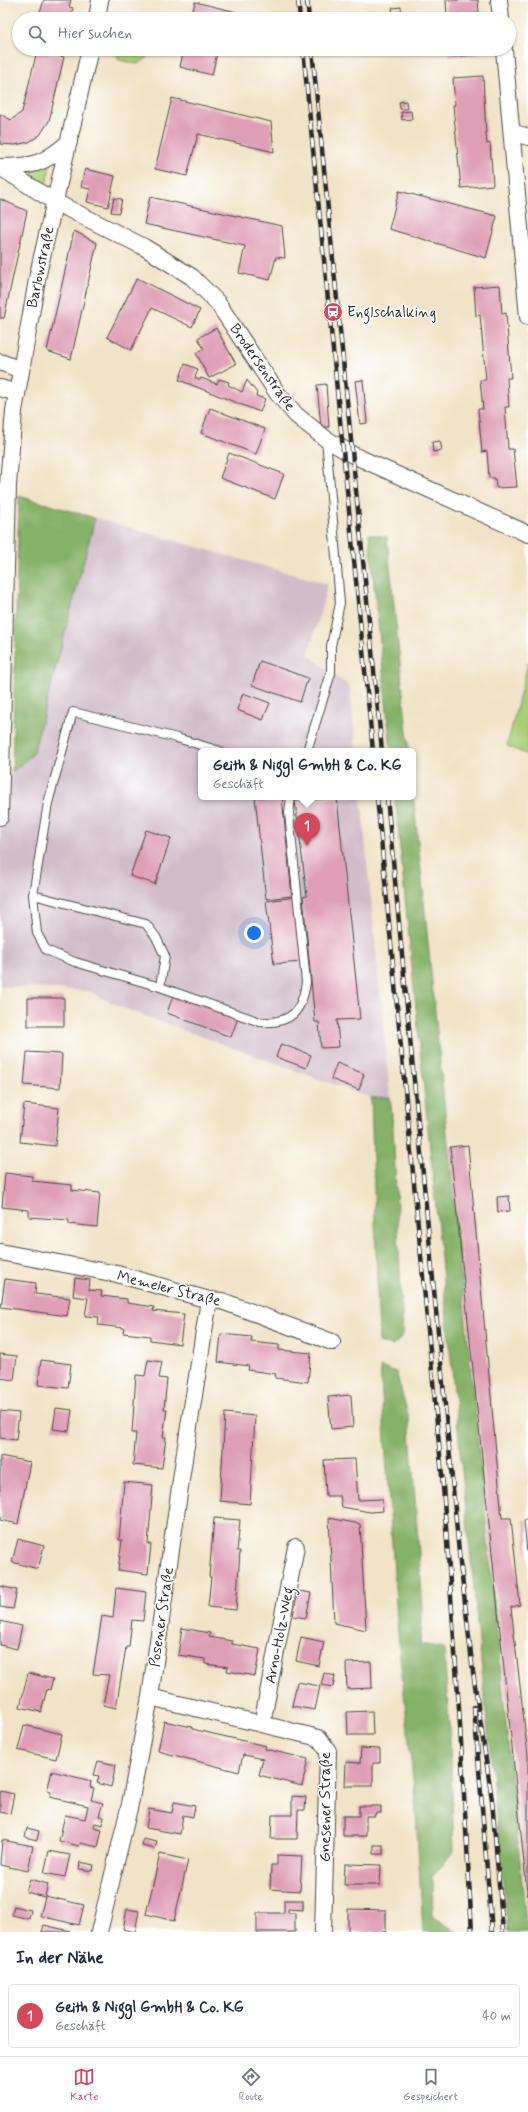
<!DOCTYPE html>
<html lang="de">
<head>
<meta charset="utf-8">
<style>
	:root { --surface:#fff; --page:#f2f2f3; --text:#1f2937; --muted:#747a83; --line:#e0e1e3; --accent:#d1495b }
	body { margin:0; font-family:Mynerve,sans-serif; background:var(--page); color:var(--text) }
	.you { position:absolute; left:254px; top:933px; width:14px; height:14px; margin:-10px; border:3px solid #fff; border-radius:50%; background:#1a73e8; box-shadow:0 0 0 6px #1a73e833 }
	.badge { display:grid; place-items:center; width:26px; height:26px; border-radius:50%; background:var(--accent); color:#fff; font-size:13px; font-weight:700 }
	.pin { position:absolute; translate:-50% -33px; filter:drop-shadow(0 1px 2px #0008) }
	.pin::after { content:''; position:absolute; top:21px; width:14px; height:12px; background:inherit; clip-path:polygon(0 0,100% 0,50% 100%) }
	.popup { position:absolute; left:198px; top:748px; width:218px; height:52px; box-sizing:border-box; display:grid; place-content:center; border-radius:6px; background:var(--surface); filter:drop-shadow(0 1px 3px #0005); font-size:13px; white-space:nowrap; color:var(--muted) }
	.popup b { font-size:15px; color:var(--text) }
	.popup::after { content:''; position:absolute; left:50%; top:100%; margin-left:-8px; border:8px solid transparent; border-top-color:var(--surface) }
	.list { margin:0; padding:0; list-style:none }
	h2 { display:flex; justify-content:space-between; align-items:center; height:52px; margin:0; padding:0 16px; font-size:17px }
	h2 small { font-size:13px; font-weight:400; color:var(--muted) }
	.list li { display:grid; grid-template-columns:26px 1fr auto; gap:12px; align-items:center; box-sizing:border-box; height:64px; margin:0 8px 8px; padding:0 8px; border:1px solid var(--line); border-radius:6px }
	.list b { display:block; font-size:15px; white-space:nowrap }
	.list p { margin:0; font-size:13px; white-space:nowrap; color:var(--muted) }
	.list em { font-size:13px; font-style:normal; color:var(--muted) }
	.icon { flex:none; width:22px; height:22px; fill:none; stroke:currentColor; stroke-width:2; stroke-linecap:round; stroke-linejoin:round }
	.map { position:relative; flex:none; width:528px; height:1932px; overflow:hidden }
	.search { position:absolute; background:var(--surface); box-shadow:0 1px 3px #0004; left:12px; right:12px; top:12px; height:44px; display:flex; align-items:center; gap:10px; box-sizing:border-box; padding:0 14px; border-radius:22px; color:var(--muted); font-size:15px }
	.sheet { height:124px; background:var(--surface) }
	nav { display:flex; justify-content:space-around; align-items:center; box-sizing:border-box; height:56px; border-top:1px solid var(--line); background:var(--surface); font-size:11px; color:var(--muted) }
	nav a { display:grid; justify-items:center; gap:2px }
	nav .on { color:var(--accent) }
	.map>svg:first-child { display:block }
	.industrial { fill:#d1bdc9 }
	.green { fill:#a9ce77; stroke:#6a7c51 }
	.forest { fill:#86b168; stroke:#586e4a }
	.building { fill:#de9eb5 }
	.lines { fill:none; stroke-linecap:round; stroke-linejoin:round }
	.lane-casing { stroke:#494742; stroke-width:10 }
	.street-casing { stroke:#494742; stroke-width:18 }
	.lane { stroke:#fff; stroke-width:8 }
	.street { stroke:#fff; stroke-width:16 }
	.rail-casing { stroke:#2b2b2b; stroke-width:4.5 }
	.rail { stroke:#fff; stroke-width:3; stroke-dasharray:9; stroke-linecap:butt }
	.labels { text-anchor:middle; stroke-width:3; stroke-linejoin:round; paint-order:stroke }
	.street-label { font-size:15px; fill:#2b2b2b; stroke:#fff }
	.poi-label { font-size:15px; fill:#2b2b2b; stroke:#fff; text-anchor:start }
</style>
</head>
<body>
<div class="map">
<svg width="528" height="1932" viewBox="0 0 528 1932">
	<rect width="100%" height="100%" fill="#fff"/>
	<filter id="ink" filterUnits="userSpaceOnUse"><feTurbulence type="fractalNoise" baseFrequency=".025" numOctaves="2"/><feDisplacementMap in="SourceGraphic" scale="8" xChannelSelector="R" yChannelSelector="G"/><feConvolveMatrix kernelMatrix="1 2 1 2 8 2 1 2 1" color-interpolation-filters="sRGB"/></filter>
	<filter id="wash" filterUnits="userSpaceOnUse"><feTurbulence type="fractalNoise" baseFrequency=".012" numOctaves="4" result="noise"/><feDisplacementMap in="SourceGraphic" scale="16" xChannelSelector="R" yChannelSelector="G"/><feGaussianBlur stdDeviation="0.9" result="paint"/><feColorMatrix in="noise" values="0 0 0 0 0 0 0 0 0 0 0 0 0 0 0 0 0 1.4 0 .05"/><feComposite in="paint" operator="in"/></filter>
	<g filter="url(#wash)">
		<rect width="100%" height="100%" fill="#f1e3c7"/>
		<path class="industrial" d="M95 518 328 584 308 655 350 687 356 751H201V797H361L390 1097 371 1098 123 1008 88 991 0 986V782L33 754Z"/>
		<g class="green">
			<path d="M115 49H149L146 59 138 64 119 60Z"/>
			<path d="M51 161 46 185 24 173Z"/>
			<path d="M528 663V755L507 746Z"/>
		</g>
		<g class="forest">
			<path d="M19 496 95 518 33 754 12 772Z"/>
			<path d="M369 534 387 537 409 751H391Z"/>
			<path d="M413 792 527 1932H508L395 797H413Z"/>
			<path d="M390 1097 393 1126 403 1336 393 1346 379 1342 371 1098Z"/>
			<path d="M380 1367 396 1372 409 1418 423 1608 420 1644 444 1648 450 1740 454 1852 432 1877 433 1917 457 1932H423L415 1797 399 1647Z"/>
		</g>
		<g id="blocks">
			<g class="building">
				<path d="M44 0H71L69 7 73 8 70 19H38Z"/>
				<path d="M446 0H478L479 13H476L477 19H446L445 16H447Z"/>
				<path d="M195 2 253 16 261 19H191Z"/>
				<path d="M401 7 402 15H393L392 8Z"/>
				<path d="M184 49H218L212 75 180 67Z"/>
				<path d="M448 49H480V54L449 57Z"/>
				<path d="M37 51 64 57 49 121 40 135 29 142 15 145 0 144V114L11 120 22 112Z"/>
				<path d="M483 76 486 135 487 144 490 143 493 185 461 188 453 105H455L453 78Z"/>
				<path d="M172 98 271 122 274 152 198 134 187 176 155 169Z"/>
				<path d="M406 101 407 109H400L399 102Z"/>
				<path d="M411 111 412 119 402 120 401 112Z"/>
				<path d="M85 169 115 176 108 207 87 202 90 189 81 187Z"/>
				<path d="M399 191 497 216 486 258 389 229Z"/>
				<path d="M150 197 282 226 285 258 276 257 270 280 239 273 245 246 144 224Z"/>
				<path d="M114 198 122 199 119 213 111 212Z"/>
				<path d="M0 199 27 211 4 318H0Z"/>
				<path d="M74 231 97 243 71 359 47 351Z"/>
				<path d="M137 278 200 310 192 327 152 308 131 350 107 337Z"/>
				<path d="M500 285 502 314 506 313 511 378H507L509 407H505L508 449H513L517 487 496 488 495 478H489L487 451 482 452 478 409H483L480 380H486L480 315 476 316 474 287Z"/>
				<path d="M216 328 236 364 209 378 196 353 204 349 198 338Z"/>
				<path d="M185 364 198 369 195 378 200 380 201 378 217 384 219 379 229 382 228 385 242 392 247 380 257 393 256 396 265 399 260 412 179 380Z"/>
				<path d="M363 380 367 423 360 424 355 381Z"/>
				<path d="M326 384 329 427H321L317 385Z"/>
				<path d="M210 408 265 429 256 454 201 433Z"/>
				<path d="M440 441 442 450 433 452 432 442Z"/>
				<path d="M229 453 284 474 275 499 220 478Z"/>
				<path d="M260 661 308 678 300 702 252 685Z"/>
				<path d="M243 693 270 703 263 720 237 710Z"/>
				<path d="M255 797H282L292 896 266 899Z"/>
				<path d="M337 798 360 1019 337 1020 339 1047 321 1048 319 1022H315L303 897 307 896 295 801Z"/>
				<path d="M146 830 171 838 155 884 130 876Z"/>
				<path d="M296 897 303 962 274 964 266 901Z"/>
				<path d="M174 993 238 1018 231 1037 167 1013Z"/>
				<rect x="28" y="998" width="36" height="28"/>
				<path d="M281 1044 311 1055 306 1068 276 1057Z"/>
				<path d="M27 1052 62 1054 60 1088 24 1085Z"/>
				<path d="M337 1063 364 1074 359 1090 331 1079Z"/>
				<path d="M24 1104 59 1108 55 1146 20 1142Z"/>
				<path d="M468 1145 502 1518H511L520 1605 511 1607 528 1756V1902L450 1147Z"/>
				<path d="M5 1173 32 1176V1181L72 1185V1190L100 1193 97 1227 69 1224V1220L29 1217V1210L2 1207Z"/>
				<path d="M509 1196 510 1211 498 1212 497 1197Z"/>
				<path d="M75 1278 90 1280 89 1290 102 1291 101 1296 127 1299V1303L154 1307 153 1311 184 1314 180 1344 150 1340V1336L123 1333 124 1328 98 1325 99 1317 85 1316 88 1298 73 1296Z"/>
				<path d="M5 1279 36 1283 35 1294 70 1298 67 1316 1 1307Z"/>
				<path d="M221 1334 252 1337 251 1342 279 1345V1350L311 1353 308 1382 275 1378 276 1374 248 1370 249 1366 218 1362Z"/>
				<path d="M0 1354 17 1356 14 1380 0 1378Z"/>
				<path d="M41 1360 71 1364 68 1388 38 1385Z"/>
				<path d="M148 1360 162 1362 159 1378 167 1379 164 1409H167L163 1437H166L162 1468 133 1465 136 1433H132L136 1375 145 1376Z"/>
				<path d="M351 1395 353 1427 331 1429 328 1397Z"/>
				<path d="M56 1408 72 1410 69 1431 53 1429Z"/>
				<path d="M0 1411 19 1413 16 1440 0 1438Z"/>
				<path d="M225 1413 255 1416 250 1504 220 1501Z"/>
				<path d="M0 1456 30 1462 18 1524 0 1520Z"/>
				<path d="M355 1459 358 1500 382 1499 383 1511 370 1512 342 1507 340 1496H326L324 1460Z"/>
				<path d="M124 1482 153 1485 148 1544H151L148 1574 118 1570 122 1540H119Z"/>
				<path d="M214 1518 240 1520 237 1551H240L236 1610 208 1607 211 1577H209Z"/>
				<path d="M329 1518 360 1524 366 1630 334 1623Z"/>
				<path d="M524 1520H528V1553H527Z"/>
				<path d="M18 1539 44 1546 38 1569 12 1562Z"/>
				<path d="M0 1586 17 1590 13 1609 0 1607Z"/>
				<path d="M116 1588 146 1592 143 1621 132 1620 129 1647H126L116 1708 103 1705 109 1675 93 1674 102 1616 113 1618Z"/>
				<path d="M298 1591 311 1593 306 1618 293 1616Z"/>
				<path d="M0 1621 22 1626 17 1649 0 1645Z"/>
				<path d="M182 1628 210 1633 209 1637 232 1641V1644L260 1649 255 1676 227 1671 228 1667 205 1664V1659L178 1655Z"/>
				<path d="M301 1637 324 1642 319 1666 296 1661Z"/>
				<path d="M371 1662 372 1688 347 1689 346 1663Z"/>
				<path d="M28 1673 53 1679 50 1690 47 1689 41 1712 20 1707Z"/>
				<path d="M324 1673 335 1676 333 1687 321 1685Z"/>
				<path d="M297 1682 320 1686 315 1710 292 1706Z"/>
				<path d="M372 1711 373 1735H348L347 1712Z"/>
				<path d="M164 1721 192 1727V1729L266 1746 265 1749 308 1759 302 1786 259 1775 263 1759 249 1756 243 1755 239 1772 158 1751Z"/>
				<path d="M24 1725 62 1734 56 1759 18 1750Z"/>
				<path d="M361 1748 380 1749V1763H373V1786H345L346 1762 360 1763Z"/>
				<path d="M98 1761 116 1765 111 1787 97 1783 99 1776 94 1775Z"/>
				<path d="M52 1771 91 1781 90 1787 94 1788 91 1800 103 1803 99 1816 104 1817 103 1825 95 1823 94 1826V1828L102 1830 98 1847 80 1843 79 1846 59 1841 65 1815 85 1819 88 1806 50 1797 51 1792 47 1791Z"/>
				<path d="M0 1791 14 1794 10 1814 0 1812Z"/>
				<path d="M292 1796 306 1797 305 1810H298L297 1839H271L272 1815H292Z"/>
				<path d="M174 1802 195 1806 193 1817 183 1815 180 1834 146 1828 149 1809 172 1813Z"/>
				<path d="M359 1806H381V1813H375V1816H366V1836H343V1816H359Z"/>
				<path d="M27 1828 39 1831 37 1840 25 1837Z"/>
				<path d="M143 1839 157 1842 155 1849 142 1846Z"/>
				<path d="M2 1840 33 1846 28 1871 0 1865Z"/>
				<rect x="374" y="1845" width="9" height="9"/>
				<path d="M49 1851 70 1855 65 1877 44 1873Z"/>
				<path d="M160 1854 188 1860 174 1921 146 1914Z"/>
				<path d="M277 1855 302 1856 300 1891 270 1889 271 1865H277Z"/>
				<path d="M80 1862 94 1865 93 1871 79 1869Z"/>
				<path d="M345 1864 381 1865 380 1885H344Z"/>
				<path d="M30 1879 48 1884 45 1896 84 1905 79 1925 40 1916 45 1897 26 1892Z"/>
				<path d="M284 1900H303V1910L288 1909V1913H295V1932H257V1913H284Z"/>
				<path d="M14 1906 31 1910 29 1919 12 1915Z"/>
				<path d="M127 1909 139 1911 135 1932 123 1929Z"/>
				<path d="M348 1909 386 1910V1932H348Z"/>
				<path d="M44 1925 70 1931V1932H42Z"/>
			</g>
		</g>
	</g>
	<g filter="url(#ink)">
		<use href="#blocks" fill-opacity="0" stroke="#494742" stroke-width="1"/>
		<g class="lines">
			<defs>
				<g id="lane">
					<path d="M307 751 331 673V646L340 603 326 439"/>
					<path d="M33 895 48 803 73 712 177 738 220 751"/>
					<path d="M160 987 165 956 156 937 146 924 33 895 37 933 46 950 75 962 160 987 260 1022C291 1024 302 1012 306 982L289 813 291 797"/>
				</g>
				<g id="street">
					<path d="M499 0 501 19"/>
					<path d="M97 19 100 0"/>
					<path d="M504 49 528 317"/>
					<path d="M512 132 528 137"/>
					<path d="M0 167 55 202 144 247 192 277 217 302 278 394 296 415 326 439 353 455 528 534"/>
					<path d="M0 167C33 167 44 164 69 142"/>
					<path d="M0 362 21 370"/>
					<path d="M0 388 17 393"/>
					<path d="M0 817 8 485 14 411 38 274 90 49"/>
					<path d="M0 1252 117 1274 209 1300 222 1301 332 1342"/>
					<path d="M150 1697 319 1738 328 1751 323 1932"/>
					<path d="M262 1724 296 1547"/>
					<path d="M99 1932 130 1804 150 1697 185 1452 209 1300"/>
				</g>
			</defs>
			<use href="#lane" class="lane-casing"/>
			<use href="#street" class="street-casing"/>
			<use href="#lane" class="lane"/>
			<use href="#street" class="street"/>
			<defs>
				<g id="rail">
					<path d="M298 0 300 19"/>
					<path d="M307 0 309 19"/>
					<path d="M303 49 373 751"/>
					<path d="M312 49 382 751"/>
					<path d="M377 797 443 1486 459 1708 472 1932"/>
					<path d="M387 797 461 1573"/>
					<path d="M461 1568 473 1672 492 1800 503 1932"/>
					<path d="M474 1707 492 1932"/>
				</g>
			</defs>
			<use href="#rail" class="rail-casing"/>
			<use href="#rail" class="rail"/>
		</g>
	</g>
	<defs>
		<symbol id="station-disc" viewBox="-11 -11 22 22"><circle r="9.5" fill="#d1495b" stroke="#fff"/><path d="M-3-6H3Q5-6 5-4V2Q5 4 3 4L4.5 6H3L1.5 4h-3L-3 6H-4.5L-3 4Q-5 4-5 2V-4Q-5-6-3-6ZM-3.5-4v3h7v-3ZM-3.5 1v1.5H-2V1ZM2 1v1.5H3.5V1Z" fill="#fff"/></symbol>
	</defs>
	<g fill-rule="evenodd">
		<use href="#station-disc" x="322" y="301" width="22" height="22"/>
	</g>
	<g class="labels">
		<g class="street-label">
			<text transform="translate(40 267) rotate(-78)" y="5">Barlowstraße</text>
			<text transform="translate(263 367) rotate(55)" y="5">Brodersenstraße</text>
			<text transform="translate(169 1288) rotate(14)" y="5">Memeler Straße</text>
			<text transform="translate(161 1617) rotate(-82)" y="5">Posener Straße</text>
			<text transform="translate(279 1635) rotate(-79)" y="5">Arno-Holz-Weg</text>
			<text transform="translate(325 1807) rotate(-90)" y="5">Gnesener Straße</text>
		</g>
		<g class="poi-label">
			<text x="347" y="317">Englschalking</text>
		</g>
	</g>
</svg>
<div class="you"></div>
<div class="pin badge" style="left:307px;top:846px">1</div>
<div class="popup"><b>Geith &amp; Niggl GmbH &amp; Co. KG</b>Geschäft</div>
<div class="search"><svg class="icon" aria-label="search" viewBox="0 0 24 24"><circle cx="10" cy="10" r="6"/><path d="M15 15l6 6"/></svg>Hier suchen</div>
</div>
<section class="sheet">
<h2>In der Nähe<small></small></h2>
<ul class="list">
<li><span class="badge">1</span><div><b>Geith &amp; Niggl GmbH &amp; Co. KG</b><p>Geschäft</p></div><em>40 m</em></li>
</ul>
</section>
<nav>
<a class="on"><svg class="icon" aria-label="map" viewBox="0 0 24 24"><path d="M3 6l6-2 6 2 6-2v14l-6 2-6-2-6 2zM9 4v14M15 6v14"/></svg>Karte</a>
<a><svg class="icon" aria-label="directions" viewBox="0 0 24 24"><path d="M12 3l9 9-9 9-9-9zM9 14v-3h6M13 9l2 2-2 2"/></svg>Route</a>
<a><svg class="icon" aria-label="saved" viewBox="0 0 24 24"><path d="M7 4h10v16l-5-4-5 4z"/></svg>Gespeichert</a>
</nav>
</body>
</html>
